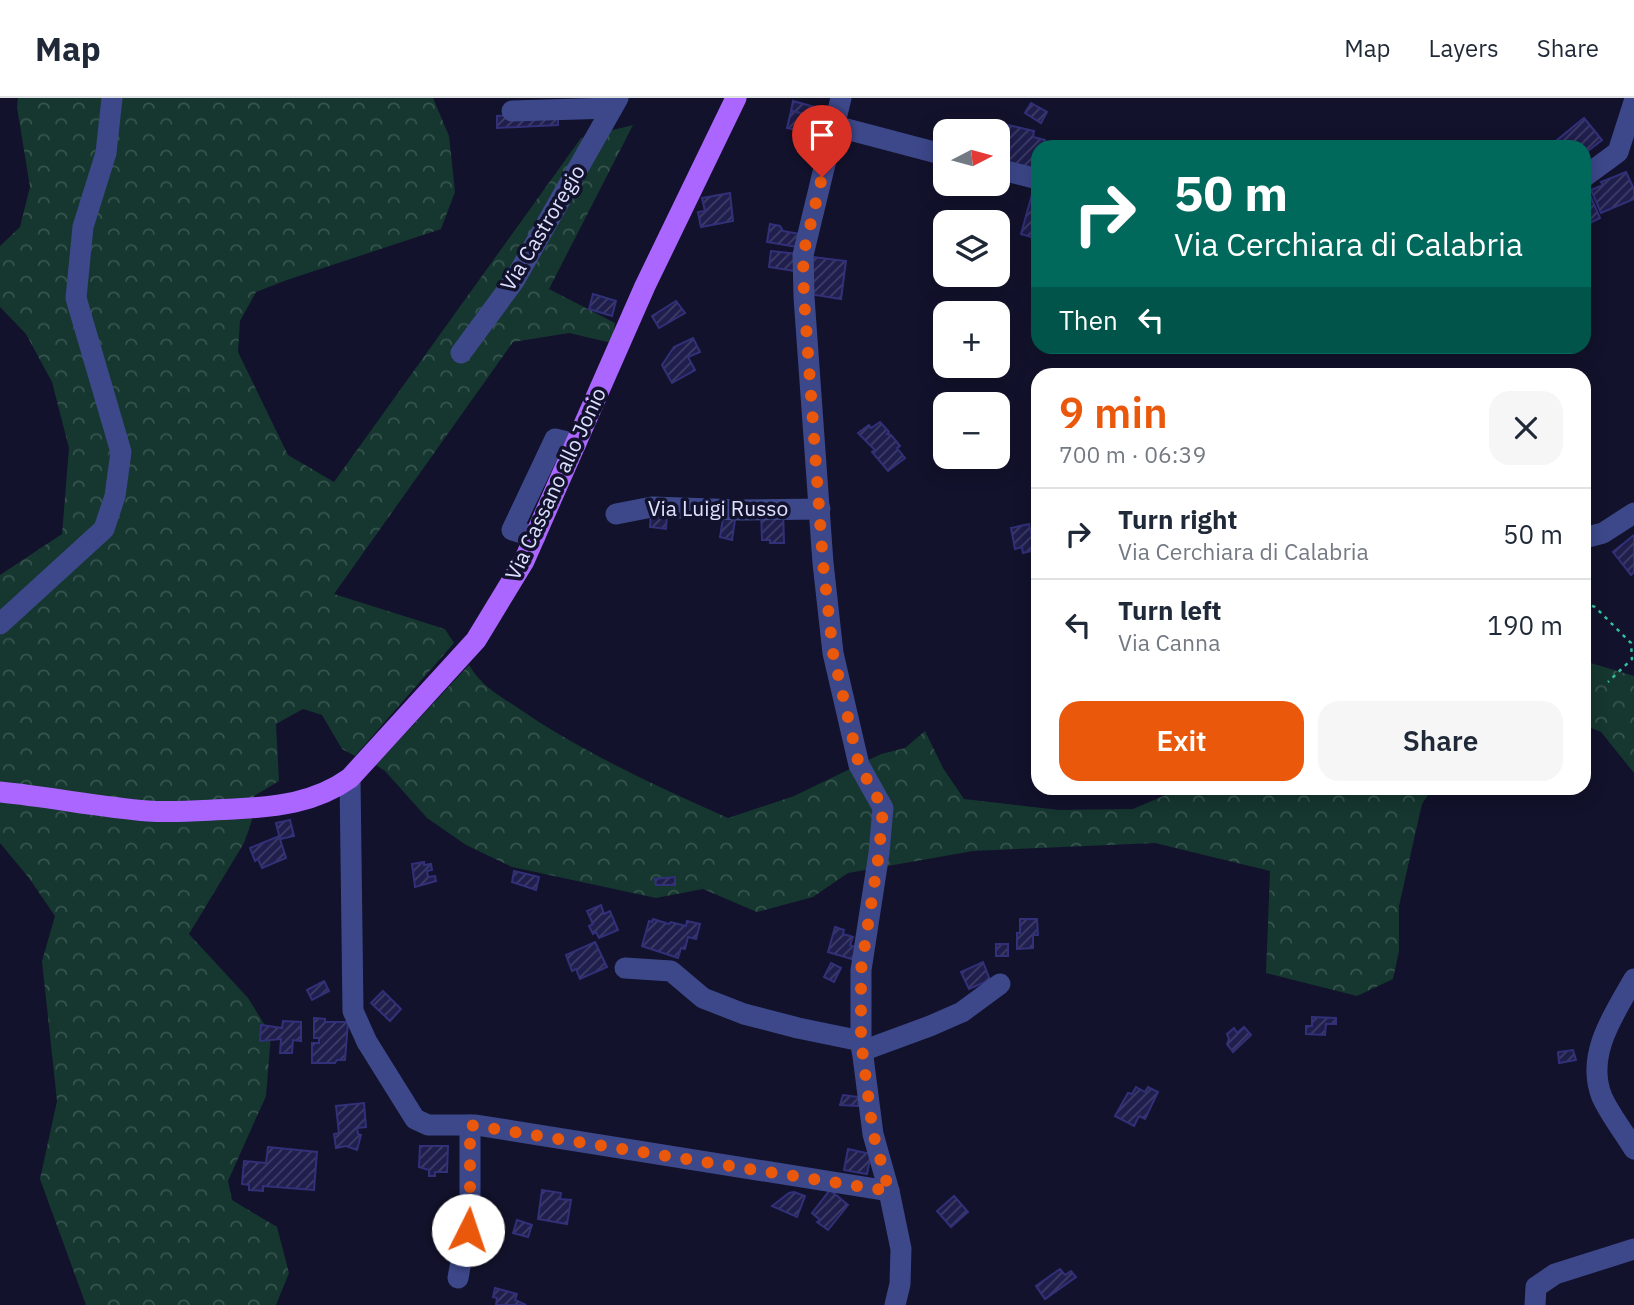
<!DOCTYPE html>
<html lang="en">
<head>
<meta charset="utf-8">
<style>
	body { margin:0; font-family:"IBM Plex Sans",sans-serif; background:#f6f6f7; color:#1f2937; height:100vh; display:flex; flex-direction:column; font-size:26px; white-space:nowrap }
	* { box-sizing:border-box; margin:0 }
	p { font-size:23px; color:#747a83 }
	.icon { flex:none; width:38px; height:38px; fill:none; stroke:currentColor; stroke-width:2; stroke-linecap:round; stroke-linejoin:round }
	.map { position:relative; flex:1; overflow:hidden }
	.side { position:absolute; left:1031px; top:270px; width:560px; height:427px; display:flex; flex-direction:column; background:#fff; border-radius:21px; box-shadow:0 4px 18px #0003 }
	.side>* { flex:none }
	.guide { position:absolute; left:1031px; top:42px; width:560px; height:214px; border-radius:21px; box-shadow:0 4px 18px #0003; background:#00695c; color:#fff; overflow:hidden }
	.needle { width:46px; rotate:84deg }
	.fabs { position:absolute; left:933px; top:21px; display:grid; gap:14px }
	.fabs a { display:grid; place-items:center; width:77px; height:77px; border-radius:14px; background:#fff; box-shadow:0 4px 18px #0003; font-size:35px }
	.pin { position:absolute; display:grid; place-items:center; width:60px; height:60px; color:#fff; margin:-72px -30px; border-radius:50% 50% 50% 0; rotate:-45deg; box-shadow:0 0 7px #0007 }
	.pin .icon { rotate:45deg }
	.me { position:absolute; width:77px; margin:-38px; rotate:4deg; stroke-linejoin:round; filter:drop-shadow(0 0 5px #0008) }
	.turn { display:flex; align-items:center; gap:24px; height:147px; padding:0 28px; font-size:32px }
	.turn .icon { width:91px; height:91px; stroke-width:2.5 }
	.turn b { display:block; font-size:49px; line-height:60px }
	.then { display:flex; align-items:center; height:66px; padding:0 28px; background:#0003; gap:14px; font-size:26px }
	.round { display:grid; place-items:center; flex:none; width:74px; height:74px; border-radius:21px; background:#f6f6f7 }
	.head { display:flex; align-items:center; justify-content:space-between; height:119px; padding:0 28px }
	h1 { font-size:42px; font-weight:600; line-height:52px; color:#ea580c }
	.cta { display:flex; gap:14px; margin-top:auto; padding:14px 28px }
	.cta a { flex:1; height:80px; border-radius:21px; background:#ea580c; color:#fff; font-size:28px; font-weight:600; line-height:80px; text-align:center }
	.cta a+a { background:#f6f6f7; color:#1f2937 }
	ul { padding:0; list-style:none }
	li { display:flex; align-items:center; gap:21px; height:91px; padding:0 28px; border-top:2px solid #e0e1e3 }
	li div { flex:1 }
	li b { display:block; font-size:26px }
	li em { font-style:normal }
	header { display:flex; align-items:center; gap:42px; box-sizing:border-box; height:98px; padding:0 35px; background:#fff; border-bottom:2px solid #e0e1e3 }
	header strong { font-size:33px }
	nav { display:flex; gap:38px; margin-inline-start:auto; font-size:24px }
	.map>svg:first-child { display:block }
	.forest { fill:url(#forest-crowns) }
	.building { fill:url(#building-hatch); stroke:#323079; stroke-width:2 }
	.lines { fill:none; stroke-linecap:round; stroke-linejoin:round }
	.path { stroke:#32be9d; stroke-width:2.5; stroke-dasharray:3.5 5; stroke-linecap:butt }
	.minor { stroke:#3d488b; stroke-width:21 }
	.major { stroke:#aa66fe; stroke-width:21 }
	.route { stroke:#ea580c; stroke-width:12; stroke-dasharray:0 21.6 }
	.labels { text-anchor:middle; stroke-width:7; stroke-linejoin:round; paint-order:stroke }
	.street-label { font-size:21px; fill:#dee0ff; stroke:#12122c }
</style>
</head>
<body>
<header>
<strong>Map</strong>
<nav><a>Map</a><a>Layers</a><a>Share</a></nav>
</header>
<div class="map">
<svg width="1634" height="1207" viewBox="0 0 1634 1207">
	<defs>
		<pattern id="forest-crowns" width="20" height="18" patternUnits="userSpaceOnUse" patternTransform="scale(1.75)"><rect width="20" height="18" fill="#15372f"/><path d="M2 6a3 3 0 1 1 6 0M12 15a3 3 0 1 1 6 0" fill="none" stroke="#37544e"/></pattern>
		<pattern id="building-hatch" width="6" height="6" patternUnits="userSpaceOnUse" patternTransform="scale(1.75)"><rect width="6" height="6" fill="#1f1e4d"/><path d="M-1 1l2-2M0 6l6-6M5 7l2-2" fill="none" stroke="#3f3e68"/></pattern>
	</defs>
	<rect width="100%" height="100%" fill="#12122c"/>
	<g class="forest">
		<polygon points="18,0 433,0 449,38 455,94 441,131 287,182 256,194 240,223 238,254 288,357 334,384 581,40 633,27 549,191 615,225 612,245 569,235 513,244 334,496 445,531 454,545 355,658 342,651 322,617 303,611 276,626 279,683 254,698 252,722 244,745 189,836 248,900 271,937 266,998 228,1083 232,1102 277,1129 289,1175 276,1207 86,1207 40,1081 57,1003 42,863 55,818 29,780 0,745 0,477 62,436 69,350 52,284 26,236 0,209 0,148 20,129 30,89 17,9"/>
		<polygon points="1584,563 1634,578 1634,675 1601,634 1584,627"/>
		<path d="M469 567C482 589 500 598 521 612 586 656 656 688 728 720L794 698 881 656 905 650 925 633 943 670 964 701 1059 712 1133 711 1182 690H1433L1422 706 1399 808V853L1393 881 1357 898 1266 875 1270 773 1155 745 973 753 848 775 813 799 757 814 703 791 656 800 512 769 466 747 427 720 385 673 376 667Z"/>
	</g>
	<g class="building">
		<polygon points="793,3 826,12 824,20 791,13"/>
		<polygon points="1031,5 1047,14 1041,25 1025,15"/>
		<polygon points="791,13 828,21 824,38 787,30"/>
		<polygon points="558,15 558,27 497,30 497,18"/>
		<polygon points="1584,20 1602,42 1584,56 1584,49 1561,49 1556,43"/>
		<polygon points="1008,27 1034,33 1033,39 1045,42 1043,49 1038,49 1032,73 1006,67 1010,51 1003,49"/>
		<polygon points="1626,74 1634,91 1634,101 1601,115 1591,92 1603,87 1601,84"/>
		<polygon points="1034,89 1038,90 1038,141 1021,136"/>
		<polygon points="730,95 733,123 701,129 698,114 705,113 702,100"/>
		<polygon points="1589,95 1600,120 1584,128 1584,97"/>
		<polygon points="770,126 780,128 783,133 800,136 798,149 767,144"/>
		<polygon points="771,153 797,156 795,173 769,169"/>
		<polygon points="813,159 846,163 841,201 809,196"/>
		<polygon points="593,196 616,203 612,218 589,211"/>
		<polygon points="676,203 685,215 659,230 652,218"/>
		<polygon points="693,240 700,254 688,259 695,272 672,285 662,267 674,249"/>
		<polygon points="880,324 889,334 887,336 891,337 900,348 897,350 905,360 888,373 872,354 875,352 858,335 869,327 871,330"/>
		<polygon points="783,412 784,445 770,445 770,442 762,442 761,413"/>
		<polygon points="724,414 736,415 732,442 720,439"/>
		<polygon points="651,415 667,417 666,431 650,429"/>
		<polygon points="1029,426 1035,452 1023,455 1022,449 1015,451 1011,430"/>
		<polygon points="1634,437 1634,474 1631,477 1613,454"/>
		<polygon points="290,722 294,738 280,741 276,725"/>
		<polygon points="279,738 286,760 262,770 258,761 255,763 250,750"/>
		<polygon points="424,764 424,767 431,766 432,772 427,773 428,779 435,778 436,783 415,789 412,766"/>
		<polygon points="514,773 539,779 536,792 512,784"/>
		<polygon points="675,779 675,787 656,787 655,781"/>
		<polygon points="601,807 604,816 610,813 618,832 599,840 596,834 593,836 589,828 593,826 587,813"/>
		<polygon points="653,821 669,826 671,824 686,828 687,823 700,826 696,841 688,839 685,851 681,850 678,860 642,848 649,823 652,824"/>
		<polygon points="1020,821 1037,821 1038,837 1033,837 1033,850 1017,851 1017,835 1020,835"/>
		<polygon points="835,829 844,832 843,836 853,839 850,847 858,850 855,862 828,854"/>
		<polygon points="595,844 607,869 580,881 576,871 572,873 566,857"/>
		<rect x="996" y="846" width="12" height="12"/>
		<polygon points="983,864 990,882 969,891 961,874"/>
		<polygon points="831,865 841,870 834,884 824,879"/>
		<polygon points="324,883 329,893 312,902 307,892"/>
		<polygon points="383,893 401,911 390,923 371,905"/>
		<polygon points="1312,919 1336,920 1336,926 1326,926 1325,937 1306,936 1306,928 1312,928"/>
		<polygon points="314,920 325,921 325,924 348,924 345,962 337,962 335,965 312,965 312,945 319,945 319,940 314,940"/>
		<polygon points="283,923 301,924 301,943 293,942 292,955 280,955 281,941 260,943 261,927 282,930"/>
		<polygon points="1244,929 1251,937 1233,954 1227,946 1229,941 1227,936 1234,930 1237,935"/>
		<polygon points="1573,952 1576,962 1559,965 1558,954"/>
		<polygon points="1136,989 1145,994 1148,989 1158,994 1145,1021 1139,1018 1134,1028 1115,1018 1128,995 1132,996"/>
		<polygon points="843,997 859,999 858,1008 840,1007"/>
		<polygon points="364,1005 366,1029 357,1030 358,1036 361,1037 357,1052 346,1048 336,1050 334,1036 339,1035 336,1008"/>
		<polygon points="420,1048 448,1048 447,1074 435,1074 435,1078 429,1078 429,1072 419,1069"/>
		<polygon points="268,1049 317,1054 314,1092 263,1088 263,1093 249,1092 249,1087 242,1086 244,1063 266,1065"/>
		<polygon points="848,1051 871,1056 867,1076 844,1072"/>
		<polygon points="542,1092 561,1095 560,1101 571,1102 567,1126 538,1121"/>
		<polygon points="830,1092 848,1107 828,1132 817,1124 820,1122 812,1115"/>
		<polygon points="794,1094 805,1098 797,1119 772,1108 789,1095"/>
		<polygon points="954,1098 968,1114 951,1129 937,1113"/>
		<polygon points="517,1122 532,1127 528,1139 513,1135"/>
		<polygon points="1060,1171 1065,1177 1071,1173 1076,1179 1045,1201 1036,1188"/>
		<polygon points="495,1190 517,1196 515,1202 526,1207 496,1207 497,1200 493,1199"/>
	</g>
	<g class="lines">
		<polyline class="path" points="1584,505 1595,509 1631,545 1632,561 1608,584"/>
		<g class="minor">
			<polyline points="841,0 803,157 804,199 823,465 833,555 859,667 883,710 879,755 861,872 861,943 873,1036 889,1093 901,1151 900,1186 895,1207"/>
			<polyline points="512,13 612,10"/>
			<polyline points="835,28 945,57"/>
			<polyline points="998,71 1038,81"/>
			<polyline points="1584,79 1618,54 1634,4"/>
			<polyline points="461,255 514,183 618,0"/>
			<polyline points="616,416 652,409 741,412 820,411"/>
			<polyline points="535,439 512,432 555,341 576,346"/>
			<polyline points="1584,440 1603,435 1634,415"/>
			<polyline points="0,526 104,431 115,398 121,354 76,200 83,129 106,55 112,0"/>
			<polyline points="350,680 353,913 367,944 415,1021 428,1027 476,1027 889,1093"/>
			<polyline points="625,870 671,873 703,900 744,916 798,930 861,943"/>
			<path d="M1634 881C1614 916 1585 957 1602 999 1610 1017 1624 1034 1634 1051"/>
			<polyline points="862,953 930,928 962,914 1000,886"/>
			<polyline points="458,1180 470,1114 470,1027"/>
			<polyline points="1535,1207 1536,1189 1555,1176 1634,1151"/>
		</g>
		<path class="major" d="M0 694C50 699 99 709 148 713 177 715 205 712 234 711 276 709 315 705 350 680L476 542 524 463 645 188 736 0"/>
	</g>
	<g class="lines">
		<polyline class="route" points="468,1132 470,1114 470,1027 889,1093 873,1035 861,943 861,872 879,755 883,710 859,667 833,555 823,465 804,199 803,157 822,79"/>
	</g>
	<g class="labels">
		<g class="street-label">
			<text transform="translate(543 130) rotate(-59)" y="7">Via Castroregio</text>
			<text transform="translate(556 386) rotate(-65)" y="7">Via Cassano allo Jonio</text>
			<text x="718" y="418">Via Luigi Russo</text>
		</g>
	</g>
</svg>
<div class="fabs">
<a><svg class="needle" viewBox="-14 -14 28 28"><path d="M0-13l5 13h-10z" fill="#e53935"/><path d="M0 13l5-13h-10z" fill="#747a83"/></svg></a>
<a><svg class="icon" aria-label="layers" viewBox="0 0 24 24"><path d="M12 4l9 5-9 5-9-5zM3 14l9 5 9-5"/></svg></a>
<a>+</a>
<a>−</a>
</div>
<div class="pin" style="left:822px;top:79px;background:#d93025"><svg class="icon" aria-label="arrive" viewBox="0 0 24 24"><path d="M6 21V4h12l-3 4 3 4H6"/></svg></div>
<svg class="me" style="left:468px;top:1132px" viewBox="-20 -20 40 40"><circle r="19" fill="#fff"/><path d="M0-13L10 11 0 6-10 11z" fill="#ea580c"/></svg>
<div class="guide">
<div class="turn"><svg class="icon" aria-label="right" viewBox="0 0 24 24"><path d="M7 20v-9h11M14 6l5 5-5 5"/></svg><div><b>50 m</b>Via Cerchiara di Calabria</div></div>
<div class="then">Then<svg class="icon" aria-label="left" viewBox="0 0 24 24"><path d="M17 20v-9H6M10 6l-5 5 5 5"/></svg></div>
</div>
<section class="side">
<div class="head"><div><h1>9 min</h1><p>700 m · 06:39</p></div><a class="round"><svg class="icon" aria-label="close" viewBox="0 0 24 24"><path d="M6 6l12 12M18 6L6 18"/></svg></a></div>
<ul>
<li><svg class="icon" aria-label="right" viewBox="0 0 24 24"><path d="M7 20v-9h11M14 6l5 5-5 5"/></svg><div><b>Turn right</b><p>Via Cerchiara di Calabria</p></div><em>50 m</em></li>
<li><svg class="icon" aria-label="left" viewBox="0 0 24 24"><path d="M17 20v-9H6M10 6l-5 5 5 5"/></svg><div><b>Turn left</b><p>Via Canna</p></div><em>190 m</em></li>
</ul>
<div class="cta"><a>Exit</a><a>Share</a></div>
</section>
</div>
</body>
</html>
